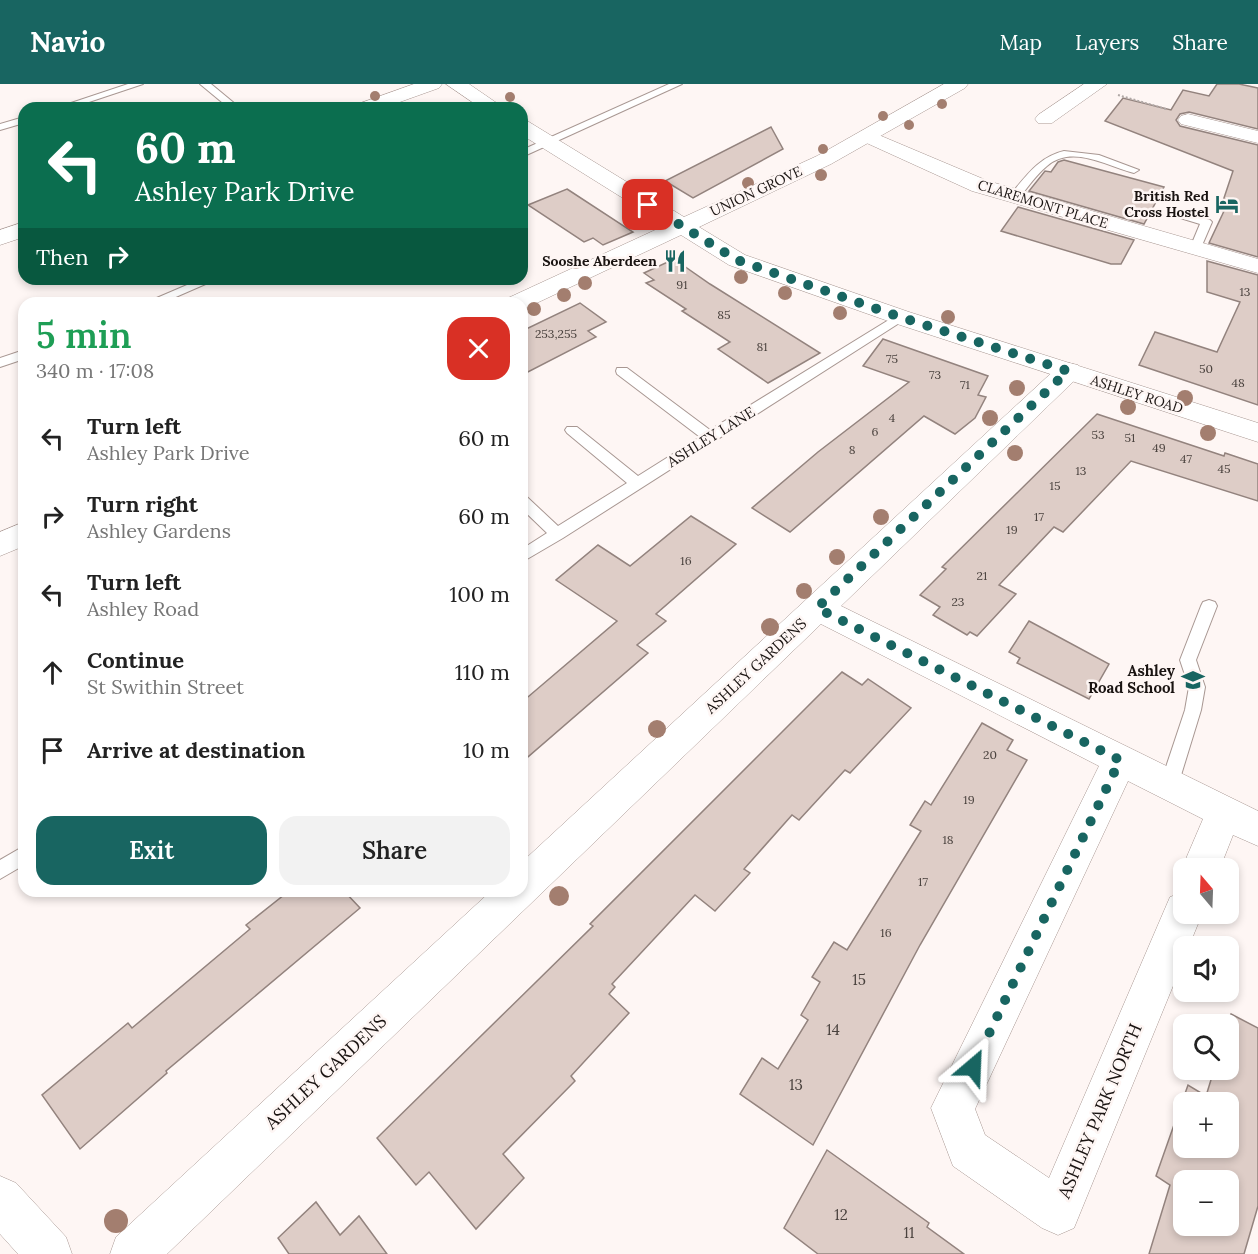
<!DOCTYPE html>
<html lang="en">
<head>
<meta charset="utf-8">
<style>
	body { margin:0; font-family:Lora,serif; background:#f2f2f2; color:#222; height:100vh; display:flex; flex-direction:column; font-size:22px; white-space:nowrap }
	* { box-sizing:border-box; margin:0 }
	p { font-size:20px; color:#767676 }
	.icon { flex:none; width:33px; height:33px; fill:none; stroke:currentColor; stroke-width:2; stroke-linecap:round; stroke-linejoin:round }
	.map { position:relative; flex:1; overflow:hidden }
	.side { position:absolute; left:18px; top:213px; width:510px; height:600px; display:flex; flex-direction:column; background:#fff; border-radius:18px; box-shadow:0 3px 9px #0003 }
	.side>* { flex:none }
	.hud { position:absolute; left:18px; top:18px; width:510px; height:183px; border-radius:18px; box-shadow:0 3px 9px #0003; background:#0b6e4f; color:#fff; overflow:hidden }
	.needle { width:39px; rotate:341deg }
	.fabs { position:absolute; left:1173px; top:774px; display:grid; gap:12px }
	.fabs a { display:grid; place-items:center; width:66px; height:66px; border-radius:12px; background:#fff; box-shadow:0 3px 9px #0003; font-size:30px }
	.pin { position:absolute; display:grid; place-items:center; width:51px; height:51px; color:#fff; margin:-26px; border-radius:12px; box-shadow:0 3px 9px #0006 }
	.me { position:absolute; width:66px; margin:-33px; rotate:26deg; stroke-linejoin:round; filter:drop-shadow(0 0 4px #0008) }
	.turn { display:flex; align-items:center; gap:21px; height:126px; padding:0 18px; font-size:27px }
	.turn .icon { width:78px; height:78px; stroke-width:2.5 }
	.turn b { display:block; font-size:42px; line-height:51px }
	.then { display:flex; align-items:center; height:57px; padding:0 18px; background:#0003; gap:12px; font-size:22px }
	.round { display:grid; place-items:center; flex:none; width:63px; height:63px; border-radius:18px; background:#f2f2f2 }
	.head { display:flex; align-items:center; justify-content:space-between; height:102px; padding:0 18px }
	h1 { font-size:36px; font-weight:600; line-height:45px; color:#1e9e55 }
	.button { display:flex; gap:12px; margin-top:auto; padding:12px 18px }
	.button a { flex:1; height:69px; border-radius:18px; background:#186561; color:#fff; font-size:24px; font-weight:600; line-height:69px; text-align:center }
	.button a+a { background:#f2f2f2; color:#222 }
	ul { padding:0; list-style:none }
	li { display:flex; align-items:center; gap:18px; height:78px; padding:0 18px }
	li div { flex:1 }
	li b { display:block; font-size:22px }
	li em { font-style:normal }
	header { display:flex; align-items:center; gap:36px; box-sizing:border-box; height:84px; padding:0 30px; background:#186561; color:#fff }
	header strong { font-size:28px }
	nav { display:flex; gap:33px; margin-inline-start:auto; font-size:21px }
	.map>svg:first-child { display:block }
	.building { fill:#decdc7; stroke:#93837e; stroke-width:1.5; fill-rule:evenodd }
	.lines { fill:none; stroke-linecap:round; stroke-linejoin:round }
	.lane-casing { stroke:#a89792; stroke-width:2 }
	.street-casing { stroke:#a89792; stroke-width:1 }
	.secondary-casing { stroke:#a89792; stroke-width:1 }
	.path { stroke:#b0a8a6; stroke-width:2; stroke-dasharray:2 2; stroke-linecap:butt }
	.lane { fill:#fff; fill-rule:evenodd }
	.street { fill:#fff; fill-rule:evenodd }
	.secondary { fill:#fff; fill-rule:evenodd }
	.tree { fill:#a37e6f }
	.route { stroke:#186561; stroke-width:10; stroke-dasharray:0 18 }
	.labels { text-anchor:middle; stroke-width:5; stroke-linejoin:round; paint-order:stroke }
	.number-label { font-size:12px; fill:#4a423e }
	.far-street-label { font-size:14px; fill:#191311; stroke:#fef6f4 }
	.far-poi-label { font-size:14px; font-weight:bold; fill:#191311; stroke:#fef6f4; text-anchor:end }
	.street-label { font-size:15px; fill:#191311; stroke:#fef6f4 }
	.poi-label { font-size:15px; font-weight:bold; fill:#191311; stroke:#fef6f4; text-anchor:end }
	.near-number-label { font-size:15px; fill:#4a423e }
	.near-street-label { font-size:18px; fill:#191311; stroke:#fef6f4 }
</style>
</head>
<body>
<header>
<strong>Navio</strong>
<nav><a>Map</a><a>Layers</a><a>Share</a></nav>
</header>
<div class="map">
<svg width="1258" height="1170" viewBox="0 0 1258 1170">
	<rect width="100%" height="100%" fill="#fef6f4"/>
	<g class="building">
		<polygon points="1217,0 1239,0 1258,4 1258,45 1189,28 1180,30 1176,36 1180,42 1258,61 1258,173 1209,159 1224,127 1220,126 1233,87 1105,37 1123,14 1171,26 1183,6 1209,12"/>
		<polygon points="771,43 783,65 693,114 665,97"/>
		<polygon points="1064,76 1164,103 1144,140 1029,107 1045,87 1051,88 1058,78"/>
		<polygon points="567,105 633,148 603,161 593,154 584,158 528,121"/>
		<polygon points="1018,123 1134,156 1121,180 1111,180 1001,147"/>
		<polygon points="674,175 710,200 820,269 768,299 718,265 730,258 682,227 686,225 646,199 654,196 644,189"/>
		<polygon points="1207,177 1258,191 1258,321 1139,281 1155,248 1217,268 1240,218 1207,208"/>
		<polygon points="580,219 606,238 588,247 596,253 522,291 522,247"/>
		<polygon points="883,255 988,292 978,311 986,313 975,334 955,350 924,332 790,448 752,424 818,368 909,298 863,282"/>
		<polygon points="1097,330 1224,372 1225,369 1258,380 1258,417 1131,377 1063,448 1054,443 999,501 1016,510 977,552 970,548 967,551 933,531 940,523 920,511 946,485 942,483"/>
		<polygon points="691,432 736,460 656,530 666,537 637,561 648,569 522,678 522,618 617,537 556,496 598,461 630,482"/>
		<polygon points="1029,537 1109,580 1089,615 1017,579 1020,574 1009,568"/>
		<polygon points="842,588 862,601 868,595 911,624 850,689 845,686 799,736 792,731 744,785 750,789 715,827 695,811 612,900 615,903 609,910 629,929 571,992 575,997 503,1070 524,1094 476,1145 429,1088 416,1101 377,1054 593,842 590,840"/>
		<polygon points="982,639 1013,656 1007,666 1027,676 920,861 813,1061 740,1010 762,974 778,985 808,936 801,931 820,898 812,893 834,858 847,866 921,747 910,741 925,717 931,721"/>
		<polygon points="289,807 344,807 360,824 166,987 167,989 80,1065 42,1011 128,939 132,944 250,845 246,841"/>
		<path d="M1231 930 1258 944V1122L1244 1170H1149L1170 1101 1156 1092 1188 1001 1206 1012 1214 986H1228V940ZM1184 1018H1228V1064H1184ZM1184 1096H1228V1142H1184Z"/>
		<polygon points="827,1066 929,1139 927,1143 964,1170 818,1170 784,1144"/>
		<polygon points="316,1118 340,1151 359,1132 387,1170 289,1170 278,1154"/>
	</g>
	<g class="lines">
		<g class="lane-casing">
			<g id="lane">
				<polygon points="128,0 143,0 71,24 56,24"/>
				<polygon points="200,0 211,0 240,24 229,24"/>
				<polygon points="669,0 682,0 522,73 522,66"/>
				<polygon points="24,33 24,39 0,46 0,40"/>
				<path d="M1064 67 1099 71 1139 86 1134 89C1107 82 1072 60 1047 82 1036 91 1028 103 1019 114H1011V110C1027 91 1039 73 1064 67Z"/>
				<polygon points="1171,125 1210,136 1212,138 1200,166 1192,166 1190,164 1200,140 1167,130 1167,126"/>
				<polygon points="201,195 217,195 162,219 145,219"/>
				<polygon points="900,229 904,230 904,236 563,454 522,478 522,465 547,449 522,425 522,412 527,413 558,442 627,399 567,349 565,346 567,343 577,343 638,392 700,353 617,290 616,287 617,284 627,284 710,346"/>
				<polygon points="24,266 24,275 0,283 0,274"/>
				<polygon points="1209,516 1215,518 1217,522 1196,576 1205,603 1201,626 1178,701 1175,707 1169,709 1163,707 1160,701 1185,626 1189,603 1180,576 1201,522 1203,518"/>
				<polygon points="24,762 24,781 0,795 0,776"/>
			</g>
		</g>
		<g class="street-casing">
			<g id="street">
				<polygon points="414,0 442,0 439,4 383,24 355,24 358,20"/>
				<polygon points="1084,0 1107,0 1052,39 1038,39 1035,35 1038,31"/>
				<polygon points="1188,30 1258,47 1258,59 1181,40 1178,36 1181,32"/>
				<polygon points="867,46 988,97 1258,175 1258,189 972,107 860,56 857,52 860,48"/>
				<polygon points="24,138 24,153 0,161 0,146"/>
				<polygon points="1069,279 1078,281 1082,287 1078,293 841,522 1258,727 1258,762 1233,751 1220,784 1184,784 1184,787 1182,784 1203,735 1128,697 975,1025 985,1051 1049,1094 1170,813 1184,808 1184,830 1202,830 1189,862 1184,862 1184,875 1074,1144 1058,1151 1042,1144 953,1082 931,1024 1099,682 821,540 167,1170 110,1170 116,1153 491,807 522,807 522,778 1060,281"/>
				<polygon points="0,1092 16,1099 66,1153 72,1170 18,1170 0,1150"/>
			</g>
		</g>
		<g class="secondary-casing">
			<g id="secondary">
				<polygon points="446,0 469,0 504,24 481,24"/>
				<polygon points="944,0 968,0 965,4 831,80 699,143 745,171 909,228 1258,339 1258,358 891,238 729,181 681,151 526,224 522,225 522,219 505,219 508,214 666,141 522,51 522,36 529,38 684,133 817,72"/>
				<polygon points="24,438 24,462 0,472 0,448"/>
			</g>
		</g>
		<polyline class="path" points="1118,11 1166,25"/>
		<use href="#lane" class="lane"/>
		<use href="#street" class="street"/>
		<use href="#secondary" class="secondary"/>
	</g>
	<g class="tree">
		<circle cx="375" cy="12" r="5"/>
		<circle cx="510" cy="13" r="5"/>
		<circle cx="942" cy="20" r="5"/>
		<circle cx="883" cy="32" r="5"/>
		<circle cx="909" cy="41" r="5"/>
		<circle cx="823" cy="65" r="5"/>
		<circle cx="821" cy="91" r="6"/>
		<circle cx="748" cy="99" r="6"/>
		<circle cx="576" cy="179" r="6"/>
		<circle cx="741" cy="193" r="7"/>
		<circle cx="585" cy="199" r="7"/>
		<circle cx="785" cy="209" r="7"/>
		<circle cx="564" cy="211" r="7"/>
		<circle cx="534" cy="225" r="7"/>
		<circle cx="840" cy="229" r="7"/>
		<circle cx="948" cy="233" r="7"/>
		<circle cx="1017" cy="304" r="8"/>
		<circle cx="1185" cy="314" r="8"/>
		<circle cx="1128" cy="323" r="8"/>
		<circle cx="990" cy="334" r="8"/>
		<circle cx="1208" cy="349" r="8"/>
		<circle cx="1015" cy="369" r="8"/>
		<circle cx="881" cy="433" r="8"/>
		<circle cx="837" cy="473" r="8"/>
		<circle cx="804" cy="507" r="8"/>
		<circle cx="770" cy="543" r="9"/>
		<circle cx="657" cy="645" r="9"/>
		<circle cx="559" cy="812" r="10"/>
		<circle cx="116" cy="1137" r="12"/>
	</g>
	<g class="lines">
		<polyline class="route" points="648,121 737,176 900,233 1068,287 817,524 1120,676 973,983"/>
	</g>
	<defs>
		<g id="hotel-bare" transform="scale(1.8)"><path d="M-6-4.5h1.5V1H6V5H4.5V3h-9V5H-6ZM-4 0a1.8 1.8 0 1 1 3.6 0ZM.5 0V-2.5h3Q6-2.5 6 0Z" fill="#186561" stroke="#fef6f4" stroke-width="2.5" paint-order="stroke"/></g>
		<g id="restaurant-bare" transform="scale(1.8)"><path d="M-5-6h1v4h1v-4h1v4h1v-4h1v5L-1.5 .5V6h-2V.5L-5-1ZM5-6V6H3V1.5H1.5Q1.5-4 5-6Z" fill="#186561" stroke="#fef6f4" stroke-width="2.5" paint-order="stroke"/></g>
		<g id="school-bare" transform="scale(1.8)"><path d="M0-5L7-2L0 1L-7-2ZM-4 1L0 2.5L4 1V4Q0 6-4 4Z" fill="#186561" stroke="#fef6f4" stroke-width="2.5" paint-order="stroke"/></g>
	</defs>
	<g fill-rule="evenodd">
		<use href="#hotel-bare" x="1227" y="120"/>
		<use href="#restaurant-bare" x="675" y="177"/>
		<use href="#school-bare" x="1193" y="596"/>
	</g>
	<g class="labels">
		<g class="number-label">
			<text x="682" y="205">91</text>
			<text x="1245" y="212">13</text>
			<text x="724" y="235">85</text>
			<text x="556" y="254">253,255</text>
			<text x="762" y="267">81</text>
			<text x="892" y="279">75</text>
			<text x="1206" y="289">50</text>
			<text x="935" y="295">73</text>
			<text x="1238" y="303">48</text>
			<text x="965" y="305">71</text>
			<text x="892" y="338">4</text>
			<text x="875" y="352">6</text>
			<text x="1098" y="355">53</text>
			<text x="1130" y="358">51</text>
			<text x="1159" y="368">49</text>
			<text x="852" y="370">8</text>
			<text x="1186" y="379">47</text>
			<text x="1224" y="389">45</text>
			<text x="1081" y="391">13</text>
			<text x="1055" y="406">15</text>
			<text x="1039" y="437">17</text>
			<text x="1012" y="450">19</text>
			<text x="686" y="481">16</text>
			<text x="982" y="496">21</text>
			<text x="958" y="522">23</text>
			<text x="990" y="675">20</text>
			<text x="969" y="720">19</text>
			<text x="948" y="760">18</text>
			<text x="923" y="802">17</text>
			<text x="886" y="853">16</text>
		</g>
		<g class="far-street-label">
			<text transform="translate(756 107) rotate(-25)" y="5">UNION GROVE</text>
			<text transform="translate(1043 120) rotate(17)" y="5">CLAREMONT PLACE</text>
			<text transform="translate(1137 310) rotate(18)" y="5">ASHLEY ROAD</text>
		</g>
		<g class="far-poi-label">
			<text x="1209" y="117">British Red<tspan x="1209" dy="16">Cross Hostel</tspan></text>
			<text x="657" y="182">Sooshe Aberdeen</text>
		</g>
		<g class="street-label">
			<text transform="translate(711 353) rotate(-32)" y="5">ASHLEY LANE</text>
			<text transform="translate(756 582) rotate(-43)" y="5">ASHLEY GARDENS</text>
		</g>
		<g class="poi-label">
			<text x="1175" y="592">Ashley<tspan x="1175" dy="17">Road School</tspan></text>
		</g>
		<g class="near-number-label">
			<text x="859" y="901">15</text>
			<text x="833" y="951">14</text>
			<text x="796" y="1006">13</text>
			<text x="841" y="1136">12</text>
			<text x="909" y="1154">11</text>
		</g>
		<g class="near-street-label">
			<text transform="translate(326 988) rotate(-43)" y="6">ASHLEY GARDENS</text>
			<text transform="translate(1100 1027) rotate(-67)" y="6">ASHLEY PARK NORTH</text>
		</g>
	</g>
</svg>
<div class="fabs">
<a><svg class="needle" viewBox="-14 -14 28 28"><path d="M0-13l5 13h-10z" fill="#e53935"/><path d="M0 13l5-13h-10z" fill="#767676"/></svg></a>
<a><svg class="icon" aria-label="sound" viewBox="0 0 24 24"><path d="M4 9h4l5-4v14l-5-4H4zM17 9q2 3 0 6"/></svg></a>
<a><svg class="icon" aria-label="search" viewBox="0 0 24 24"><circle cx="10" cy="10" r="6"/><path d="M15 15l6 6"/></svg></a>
<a>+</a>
<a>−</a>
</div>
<div class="pin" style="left:648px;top:121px;background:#d93025"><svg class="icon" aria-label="arrive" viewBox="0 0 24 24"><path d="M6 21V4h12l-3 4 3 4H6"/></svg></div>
<svg class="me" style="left:973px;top:983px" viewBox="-20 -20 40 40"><path d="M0-17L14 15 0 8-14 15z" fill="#186561" stroke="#fff" stroke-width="4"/></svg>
<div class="hud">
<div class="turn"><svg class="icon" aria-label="left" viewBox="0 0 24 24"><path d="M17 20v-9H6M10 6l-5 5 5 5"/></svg><div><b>60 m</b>Ashley Park Drive</div></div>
<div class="then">Then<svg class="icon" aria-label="right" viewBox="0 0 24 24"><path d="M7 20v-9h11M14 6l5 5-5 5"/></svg></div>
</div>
<section class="side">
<div class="head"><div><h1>5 min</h1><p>340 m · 17:08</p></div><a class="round" style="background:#d93025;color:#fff"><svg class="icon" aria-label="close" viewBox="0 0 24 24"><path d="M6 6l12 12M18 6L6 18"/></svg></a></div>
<ul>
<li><svg class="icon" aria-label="left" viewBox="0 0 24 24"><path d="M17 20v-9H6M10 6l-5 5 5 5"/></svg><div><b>Turn left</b><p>Ashley Park Drive</p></div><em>60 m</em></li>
<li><svg class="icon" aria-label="right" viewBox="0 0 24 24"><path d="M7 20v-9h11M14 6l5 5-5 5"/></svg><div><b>Turn right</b><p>Ashley Gardens</p></div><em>60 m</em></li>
<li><svg class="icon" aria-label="left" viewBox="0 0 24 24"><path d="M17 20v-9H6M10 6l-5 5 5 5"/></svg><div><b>Turn left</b><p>Ashley Road</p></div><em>100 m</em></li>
<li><svg class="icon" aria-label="ahead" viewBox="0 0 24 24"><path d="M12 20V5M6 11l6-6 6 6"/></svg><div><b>Continue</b><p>St Swithin Street</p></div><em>110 m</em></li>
<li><svg class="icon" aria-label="arrive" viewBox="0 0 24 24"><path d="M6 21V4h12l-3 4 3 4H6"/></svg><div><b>Arrive at destination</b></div><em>10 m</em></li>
</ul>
<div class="button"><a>Exit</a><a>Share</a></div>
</section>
</div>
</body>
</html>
